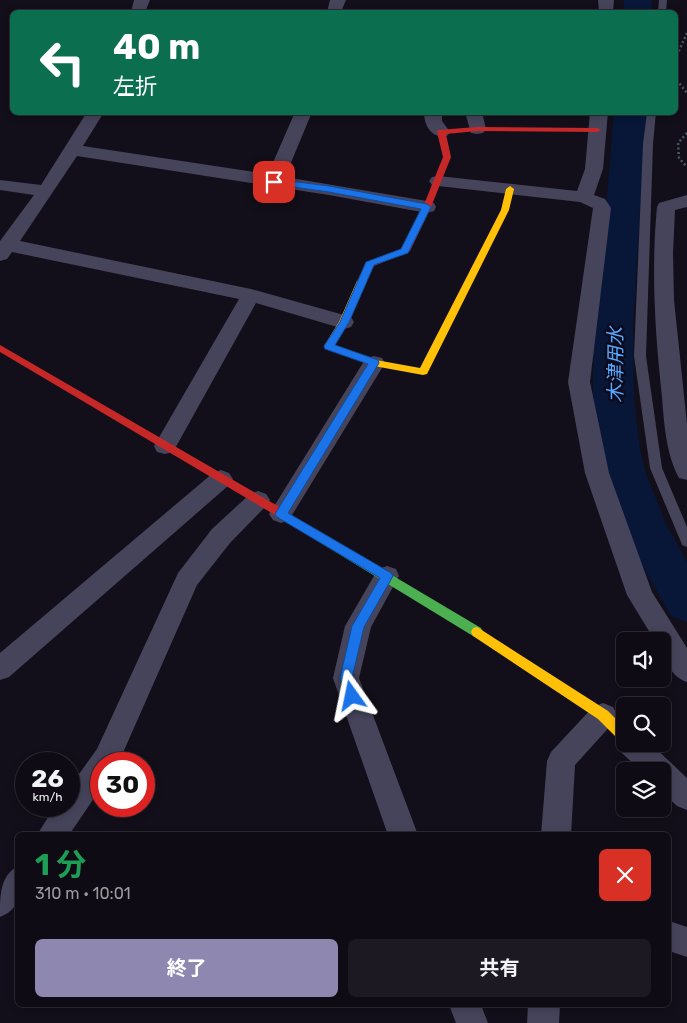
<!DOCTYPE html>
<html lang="ja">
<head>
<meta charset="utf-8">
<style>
	body { margin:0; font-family:Rubik,"Noto Sans JP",sans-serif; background:#1c1922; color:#f1f3f6; height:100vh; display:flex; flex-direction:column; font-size:19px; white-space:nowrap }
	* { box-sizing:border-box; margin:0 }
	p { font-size:16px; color:#9b9ba0 }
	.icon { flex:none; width:28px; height:28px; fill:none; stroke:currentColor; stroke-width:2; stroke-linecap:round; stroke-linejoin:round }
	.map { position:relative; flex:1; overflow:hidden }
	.drawer { position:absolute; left:15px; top:832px; width:656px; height:175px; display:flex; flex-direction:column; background:#0e0b14; border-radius:8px; box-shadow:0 2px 8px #0003,0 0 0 1px #2e2b34 }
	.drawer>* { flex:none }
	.banner { position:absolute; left:10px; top:10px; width:668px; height:105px; border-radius:8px; box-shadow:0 2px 8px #0003,0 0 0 1px #2e2b34; background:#0b6e4f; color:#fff; overflow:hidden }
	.tools { position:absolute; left:616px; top:632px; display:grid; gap:10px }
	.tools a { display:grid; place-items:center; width:55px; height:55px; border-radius:8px; background:#0e0b14; box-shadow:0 2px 8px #0003,0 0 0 1px #2e2b34; font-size:25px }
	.speed { position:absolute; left:15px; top:752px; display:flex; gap:10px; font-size:25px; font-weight:700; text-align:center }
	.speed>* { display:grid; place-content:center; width:65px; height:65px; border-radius:50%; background:#0e0b14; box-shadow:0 2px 8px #0003,0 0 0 1px #2e2b34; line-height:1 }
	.speed small { font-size:12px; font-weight:400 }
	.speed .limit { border:8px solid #d22; background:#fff; color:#111 }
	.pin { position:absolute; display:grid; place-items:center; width:42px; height:42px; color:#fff; margin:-21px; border-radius:10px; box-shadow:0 2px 8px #0006 }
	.me { position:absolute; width:55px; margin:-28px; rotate:348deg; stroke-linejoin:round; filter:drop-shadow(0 0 4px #0008) }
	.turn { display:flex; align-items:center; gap:18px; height:105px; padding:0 20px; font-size:22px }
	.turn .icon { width:65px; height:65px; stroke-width:2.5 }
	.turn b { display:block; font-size:35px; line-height:42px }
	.round { display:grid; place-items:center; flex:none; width:52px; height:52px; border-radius:8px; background:#1c1922 }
	.overview { display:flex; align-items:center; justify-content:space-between; height:85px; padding:0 20px }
	h1 { font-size:30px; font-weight:700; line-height:38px; color:#1e9e55 }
	.button { display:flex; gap:10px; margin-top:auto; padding:10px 20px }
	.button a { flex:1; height:58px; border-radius:8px; background:#8e87af; color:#fff; font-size:20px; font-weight:700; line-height:58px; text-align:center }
	.button a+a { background:#1c1922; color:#f1f3f6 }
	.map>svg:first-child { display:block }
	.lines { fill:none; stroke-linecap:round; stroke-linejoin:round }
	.river { fill:#081738; fill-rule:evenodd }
	.path { stroke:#495866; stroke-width:2.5; stroke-dasharray:2 2.5; stroke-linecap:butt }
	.lane { fill:#46445b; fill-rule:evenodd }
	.street { fill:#46445b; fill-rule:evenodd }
	.fast { fill:#4caf50; fill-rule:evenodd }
	.slow { fill:#ffc107; fill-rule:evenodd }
	.jam { fill:#c62828; fill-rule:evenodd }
	.route { fill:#1a73e8; stroke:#114b97 }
	.labels { text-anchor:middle; stroke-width:5; stroke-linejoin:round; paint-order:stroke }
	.water-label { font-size:19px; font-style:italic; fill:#56a9ff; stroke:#0f0b1e }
</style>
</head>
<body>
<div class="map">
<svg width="687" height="1023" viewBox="0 0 687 1023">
	<rect width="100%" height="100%" fill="#120f1a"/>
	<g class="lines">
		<g class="river">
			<polygon points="624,0 652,0 651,12 623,12"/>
			<path d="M614 112H646L633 324 634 400 640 449 646 474 666 524 687 562V622L671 616C646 571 618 526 604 476 586 410 594 339 600 272 605 219 610 166 614 112Z"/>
		</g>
		<g class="path">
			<polyline points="687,33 677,55 676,79 687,93"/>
			<polyline points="687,133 678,143 679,158 687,167"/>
		</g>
		<g class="lane">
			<polygon points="659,0 667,0 666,12 658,12"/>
			<polygon points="647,112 656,112 653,144 646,356 662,468 687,527 687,547 682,545 681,542 650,468 634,356 643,144"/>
		</g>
		<g class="street">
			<polygon points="134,0 150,0 145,12 131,12"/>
			<polygon points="330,0 346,0 341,12 327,12"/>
			<polygon points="598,0 614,0 613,12 599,12"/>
			<polygon points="87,112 104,112 83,146 268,174 295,112 312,112 285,177 427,201 434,203 436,207 434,211 427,213 329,195 77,156 20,241 251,289 351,317 354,322 351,327 344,329 256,303 173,452 165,454 157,452 154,446 239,299 12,252 7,259 0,261 0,241 34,195 0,190 0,180 41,185"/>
			<path d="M424 112H442V121L450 132 447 136C432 139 424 126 424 112Z"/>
			<polygon points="465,112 482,112 486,129 483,133 477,134 471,133"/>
			<path d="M590 112H608L603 169 594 195 605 199 611 208 590 382 609 473 652 592 687 648V682C671 677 662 658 662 641H655L627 595 585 473 568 382 593 208 580 202 438 186 432 185 429 181 432 177 438 176 577 191 585 169Z"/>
			<path d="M687 195V207L675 210 673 253 674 300 687 424V480L679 478C666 454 664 423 662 397 655 333 651 271 657 207L659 203Z"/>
			<polygon points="374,356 382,358 385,363 289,520 281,523 273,520 269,514 273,508 366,358"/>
			<polygon points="221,470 229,473 233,479 229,485 9,677 0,680 0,653 213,473"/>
			<polygon points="258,491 266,494 270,500 266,506 230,543 197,585 118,764 101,764 101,788 69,835 37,835 55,806 69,806 69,788 97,749 178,573 212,529 250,494"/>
			<polygon points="387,566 396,569 399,576 371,627 359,678 418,835 388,835 333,678 345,626 378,569"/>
			<polygon points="603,703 613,707 617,715 613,723 575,765 571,835 541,835 547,761 551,752 593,707"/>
			<polygon points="625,734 625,744 651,744 687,778 687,810 677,806 662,792 662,771 641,771 622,753 618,744 622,735"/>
			<path d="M18 866C18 889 25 907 0 917 0 894 0 876 18 866Z"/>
			<polygon points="669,921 687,927 687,957 669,951"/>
			<polygon points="449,1005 481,1005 488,1023 456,1023"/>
			<polygon points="528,1005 560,1005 559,1023 527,1023"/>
		</g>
		<polygon class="fast" points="279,508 481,628 483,632 481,636 477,637 473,636 275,515 273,512"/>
		<g class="slow">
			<polygon points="510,186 514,189 509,210 427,374 423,375 374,366 325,348 324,346 339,322 357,281 362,278 367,281 349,322 335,345 376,360 420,368 501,210 506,189"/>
			<polygon points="477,627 608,711 625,728 625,743 620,741 598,719 473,636 471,632 473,628"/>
		</g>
		<g class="jam">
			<polygon points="477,127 597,128 601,130 597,132 477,131 446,134 451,157 431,207 410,251 374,266 365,283 359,283 357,281 367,262 401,249 423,207 443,157 437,132 438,130"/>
			<polygon points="0,345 283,509 285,512 283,515 275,515 0,352"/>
		</g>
	</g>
	<polygon class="route" points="274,179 329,186 427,204 431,207 408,253 374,265 349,322 335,345 378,360 379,363 288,513 391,573 393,576 364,627 352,678 359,696 357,699 352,701 348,699 340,678 352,626 380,578 277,517 275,514 368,364 325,349 324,346 340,322 366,262 401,249 421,209 329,192 271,184 271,180"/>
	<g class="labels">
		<g class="water-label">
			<text transform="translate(615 365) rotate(-90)" y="7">木津用水</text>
		</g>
	</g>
</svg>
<div class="tools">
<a><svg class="icon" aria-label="sound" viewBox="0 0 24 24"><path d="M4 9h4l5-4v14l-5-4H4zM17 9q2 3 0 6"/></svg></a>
<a><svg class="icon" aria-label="search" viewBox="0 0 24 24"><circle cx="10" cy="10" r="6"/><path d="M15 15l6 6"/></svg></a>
<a><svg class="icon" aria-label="layers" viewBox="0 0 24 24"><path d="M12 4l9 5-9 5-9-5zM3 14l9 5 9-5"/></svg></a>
</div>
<div class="speed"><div>26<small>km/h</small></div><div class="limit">30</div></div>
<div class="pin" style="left:274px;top:182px;background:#d93025"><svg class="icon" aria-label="arrive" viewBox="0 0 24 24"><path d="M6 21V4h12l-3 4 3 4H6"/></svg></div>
<svg class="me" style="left:352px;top:696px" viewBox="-20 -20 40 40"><path d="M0-17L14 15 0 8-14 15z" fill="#1a73e8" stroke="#fff" stroke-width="4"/></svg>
<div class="banner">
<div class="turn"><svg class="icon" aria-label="left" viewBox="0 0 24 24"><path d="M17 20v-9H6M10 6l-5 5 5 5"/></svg><div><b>40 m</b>左折</div></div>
</div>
<section class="drawer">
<div class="overview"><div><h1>1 分</h1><p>310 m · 10:01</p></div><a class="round" style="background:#d93025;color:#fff"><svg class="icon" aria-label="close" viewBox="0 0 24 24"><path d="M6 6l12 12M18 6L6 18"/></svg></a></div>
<div class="button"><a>終了</a><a>共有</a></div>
</section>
</div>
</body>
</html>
